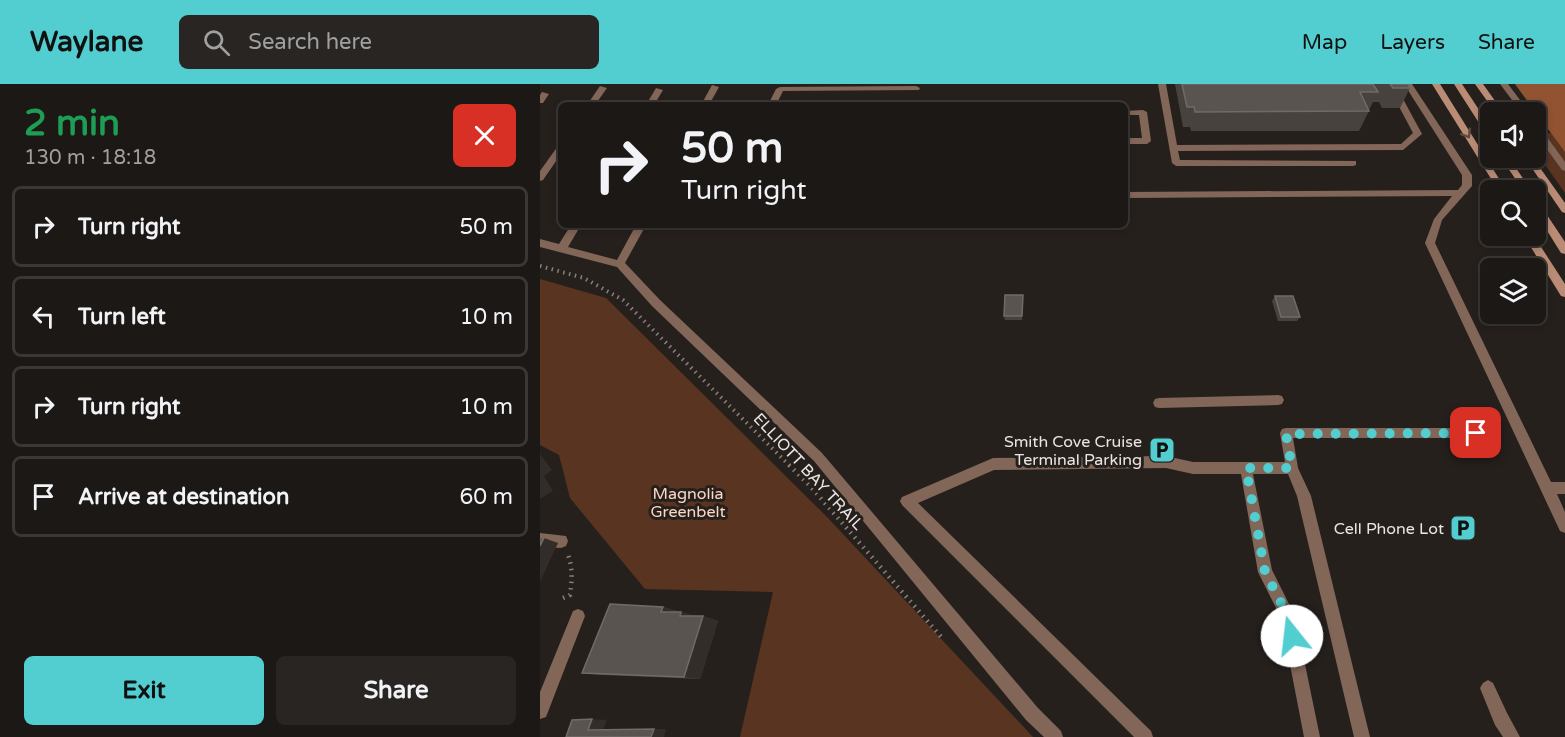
<!DOCTYPE html>
<html lang="en">
<head>
<meta charset="utf-8">
<style>
	body { margin:0; font-family:"Varela Round",sans-serif; background:#292523; color:#f1f3f6; height:100vh; display:flex; flex-direction:column; font-size:22px; white-space:nowrap }
	* { box-sizing:border-box; margin:0 }
	p { font-size:20px; color:#a0a0a1 }
	.icon { flex:none; width:33px; height:33px; fill:none; stroke:currentColor; stroke-width:2; stroke-linecap:round; stroke-linejoin:round }
	.map { position:relative; flex:1; overflow:hidden }
	.drawer { display:flex; flex-direction:column; background:#1c1816; width:540px }
	.drawer>* { flex:none }
	.banner { position:absolute; left:18px; top:18px; width:570px; height:126px; border-radius:9px; box-shadow:0 3px 9px #0003,0 0 0 2px #3a3735; background:#1c1816; color:#f1f3f6; overflow:hidden }
	.fabs { position:absolute; left:940px; top:18px; display:grid; gap:12px }
	.fabs a { display:grid; place-items:center; width:66px; height:66px; border-radius:9px; background:#1c1816; box-shadow:0 3px 9px #0003,0 0 0 2px #3a3735; font-size:30px }
	.pin { position:absolute; display:grid; place-items:center; width:51px; height:51px; color:#fff; margin:-26px; border-radius:12px; box-shadow:0 3px 9px #0006 }
	.me { position:absolute; width:66px; margin:-33px; rotate:344deg; stroke-linejoin:round; filter:drop-shadow(0 0 4px #0008) }
	.turn { display:flex; align-items:center; gap:21px; height:126px; padding:0 24px; font-size:27px }
	.turn .icon { width:78px; height:78px; stroke-width:2.5 }
	.turn b { display:block; font-size:42px; line-height:51px }
	.round { display:grid; place-items:center; flex:none; width:63px; height:63px; border-radius:9px; background:#292523 }
	.headline { display:flex; align-items:center; justify-content:space-between; height:102px; padding:0 24px }
	h1 { font-size:36px; font-weight:700; line-height:45px; color:#1e9e55 }
	.action { display:flex; gap:12px; margin-top:auto; padding:12px 24px }
	.action a { flex:1; height:69px; border-radius:9px; background:#52cdd0; color:#111; font-size:24px; font-weight:700; line-height:69px; text-align:center }
	.action a+a { background:#292523; color:#f1f3f6 }
	ul { padding:0; list-style:none }
	li { display:flex; align-items:center; gap:18px; height:81px; margin:0 12px 9px; padding:0 12px; border:3px solid #3a3735; border-radius:9px }
	li div { flex:1 }
	li b { display:block; font-size:22px }
	li em { font-style:normal }
	header { display:flex; align-items:center; gap:36px; box-sizing:border-box; height:84px; padding:0 30px; background:#52cdd0; color:#111 }
	header strong { font-size:28px }
	nav { display:flex; gap:33px; margin-inline-start:auto; font-size:21px }
	.search { width:420px; height:54px; background:#292523; display:flex; align-items:center; gap:15px; box-sizing:border-box; padding:0 21px; border-radius:9px; color:#a0a0a1; font-size:22px }
	main { display:flex; flex:1; min-height:0 }
	.map>svg:first-child { display:block }
	.green { fill:#593421 }
	.water { fill:#915332 }
	.lines { fill:none; stroke-linecap:round; stroke-linejoin:round }
	.path-far1 { stroke:#85807e; stroke-width:4; stroke-dasharray:1.5 4.5; stroke-linecap:butt }
	.path { stroke:#85807e; stroke-width:4.5; stroke-dasharray:1.5 5; stroke-linecap:butt }
	.lane { fill:#826658; fill-rule:evenodd }
	.street { fill:#826658; fill-rule:evenodd }
	.secondary { fill:#ba8c76; fill-rule:evenodd }
	.wall { fill:#48423e }
	.shaded-wall { fill:#332d2a }
	.building { fill:#5a5450; stroke:#706b67; stroke-width:1.5 }
	.oneway { stroke:#614b41 }
	.route { stroke:#52cdd0; stroke-width:10; stroke-dasharray:0 18 }
	.labels { text-anchor:middle; stroke-width:6; stroke-linejoin:round; paint-order:stroke }
	.poi-label { font-size:16px; fill:#eae6e4; stroke:#26201d; text-anchor:end }
	.street-label { font-size:16px; fill:#eae6e4; stroke:#26201d }
	.park-label { font-size:16px; fill:#fdd6c3; stroke:#26201d }
</style>
</head>
<body>
<header>
<strong>Waylane</strong>
<div class="search"><svg class="icon" aria-label="search" viewBox="0 0 24 24"><circle cx="10" cy="10" r="6"/><path d="M15 15l6 6"/></svg>Search here</div>
<nav><a>Map</a><a>Layers</a><a>Share</a></nav>
</header>
<main>
<section class="drawer">
<div class="headline"><div><h1>2 min</h1><p>130 m · 18:18</p></div><a class="round" style="background:#d93025;color:#fff"><svg class="icon" aria-label="close" viewBox="0 0 24 24"><path d="M6 6l12 12M18 6L6 18"/></svg></a></div>
<ul>
<li><svg class="icon" aria-label="right" viewBox="0 0 24 24"><path d="M7 20v-9h11M14 6l5 5-5 5"/></svg><div><b>Turn right</b></div><em>50 m</em></li>
<li><svg class="icon" aria-label="left" viewBox="0 0 24 24"><path d="M17 20v-9H6M10 6l-5 5 5 5"/></svg><div><b>Turn left</b></div><em>10 m</em></li>
<li><svg class="icon" aria-label="right" viewBox="0 0 24 24"><path d="M7 20v-9h11M14 6l5 5-5 5"/></svg><div><b>Turn right</b></div><em>10 m</em></li>
<li><svg class="icon" aria-label="arrive" viewBox="0 0 24 24"><path d="M6 21V4h12l-3 4 3 4H6"/></svg><div><b>Arrive at destination</b></div><em>60 m</em></li>
</ul>
<div class="action"><a>Exit</a><a>Share</a></div>
</section>
<div class="map">
<svg width="1025" height="653" viewBox="0 0 1025 653">
	<rect width="100%" height="100%" fill="#26201d"/>
	<g class="green">
		<polygon points="975,0 1025,0 1025,109 996,68 996,50 1011,49"/>
		<polygon points="0,195 66,214 288,434 493,653 200,653 233,508 105,505 30,414 19,371 0,361"/>
	</g>
	<polygon class="water" points="975,0 1025,0 1025,68"/>
	<g class="lines">
		<polyline class="path-far1" points="0,182 44,194 83,216 251,383"/>
		<g class="path">
			<polyline points="249,381 271,403 403,555"/>
			<path d="M23 514 30 511C32 497 33 484 28 471"/>
		</g>
		<g class="lane">
			<polygon points="618,0 626,0 637,61 861,60 873,49 847,0 855,0 882,50 863,66 638,67 640,76 816,77 816,81 813,82 636,82 632,79"/>
			<polygon points="864,0 872,0 932,91 932,102 902,136 895,159 1011,398 1025,398 1025,410 1017,410 1025,428 1025,449 1020,447 885,159 894,135 912,112 585,114 585,108 918,106 922,101 922,91"/>
			<polygon points="960,0 968,0 989,28 981,28"/>
			<polygon points="172,1 179,3 169,21 161,21"/>
			<polygon points="60,2 67,4 55,21 47,21"/>
			<polygon points="376,2 380,4 379,6 243,7 236,21 228,21 236,5 240,3"/>
			<polygon points="116,4 123,6 114,21 106,21"/>
			<polygon points="2,8 9,10 3,19 0,19 0,11"/>
			<polygon points="603,26 607,28 611,57 607,60 585,60 585,54 602,54 599,31 585,31 585,27"/>
			<polygon points="996,41 999,42 1025,78 1025,87 1022,86 996,50"/>
			<polygon points="21,61 21,70 3,96 0,97 0,87 18,62"/>
			<polygon points="31,141 41,141 28,163 77,176 96,141 106,141 85,179 120,216 282,369 498,624 521,647 523,653 504,653 486,636 274,377 112,222 77,183 0,163 0,155 19,160"/>
			<polygon points="738,311 742,312 744,316 742,320 738,321 619,324 615,323 613,319 615,315 619,314"/>
			<polygon points="746,344 936,344 940,345 942,349 940,353 936,354 753,354 758,384 771,412 830,653 814,653 757,412 748,390 713,390 732,486 755,532 780,653 764,653 741,534 718,488 701,390 653,390 626,384 454,386 378,419 611,647 613,653 594,653 362,421 360,417 362,413 453,374 626,372 653,378 745,378 740,349 742,345"/>
			<polygon points="0,449 26,452 28,457 26,462 21,464 0,463"/>
			<polygon points="948,596 953,599 967,629 980,653 963,653 955,641 940,604 943,599"/>
		</g>
		<polygon class="street" points="38,525 43,527 45,532 6,633 0,635 0,608 33,527"/>
		<g class="secondary">
			<polygon points="892,0 900,0 966,106 958,106"/>
			<polygon points="914,0 922,0 951,44 951,54 948,53"/>
			<polygon points="935,0 943,0 963,28 955,28"/>
			<polygon points="961,74 969,74 991,106 983,106"/>
			<polygon points="985,74 993,74 1025,119 1025,129 1022,128"/>
			<polygon points="996,118 999,119 1025,158 1025,170 1021,169 996,129"/>
			<polygon points="984,152 994,152 1025,200 1025,213 1021,212"/>
		</g>
	</g>
	<g class="wall">
		<polygon points="635,0 868,0 870,4 860,24 842,24 839,18 833,18 829,26 829,27 819,47 651,47 650,43 643,43"/>
		<polygon points="483,211 482,236 465,236 464,232"/>
		<polygon points="735,212 760,233 757,237 738,237 732,217"/>
		<polygon points="123,523 155,532 163,532 178,537 160,595 63,591 42,589"/>
	</g>
	<g class="shaded-wall">
		<polygon points="0,370 12,386 4,392 13,407 0,415"/>
		<polygon points="4,454 18,459 0,498 0,462"/>
		<polygon points="123,523 139,528 121,528"/>
		<polygon points="141,528 157,533 140,532"/>
		<polygon points="163,532 178,537 160,595 144,593"/>
		<polygon points="52,635 67,636 63,646 48,646"/>
		<polygon points="114,645 126,645 124,653 111,653"/>
	</g>
	<g class="building">
		<polygon points="642,0 833,0 838,8 820,8 829,27 655,28 654,23 647,23"/>
		<polygon points="850,0 868,0 870,4 853,4"/>
		<polygon points="465,211 483,211 482,232 464,232"/>
		<polygon points="735,212 753,212 760,233 741,233"/>
		<polygon points="0,454 4,454 0,462"/>
		<polygon points="70,520 123,523 121,528 141,528 140,532 163,532 144,593 42,589"/>
		<polygon points="52,635 48,646 114,645 111,653 26,653 32,636"/>
	</g>
	<defs><path id="oneway-chevron" d="M-2-3.5L2.5 0L-2 3.5" fill="none" stroke-width="1.6" stroke-linecap="round" stroke-linejoin="round" transform="scale(1.5)"/></defs>
	<use class="oneway" href="#oneway-chevron" transform="translate(927 50) rotate(58)"/>
	<g class="lines">
		<polyline class="route" points="752,552 748,532 725,488 706,384 752,384 746,350 936,349"/>
	</g>
	<defs>
		<g id="parking-square" transform="scale(1.35)"><rect x="-9" y="-9" width="18" height="18" rx="4" fill="#52cdd0" stroke="#26201d"/><path d="M-3.5-5.5H1a3.5 3.5 0 0 1 0 7H-1V5.5H-3.5ZM-1-3.4V-.6H.8a1.4 1.4 0 0 0 0-2.8Z" fill="#111"/></g>
	</defs>
	<g fill-rule="evenodd">
		<use href="#parking-square" x="622" y="366"/>
		<use href="#parking-square" x="923" y="444"/>
	</g>
	<g class="labels">
		<g class="poi-label">
			<text x="602" y="363">Smith Cove Cruise<tspan x="602" dy="18">Terminal Parking</tspan></text>
			<text x="904" y="450">Cell Phone Lot</text>
		</g>
		<g class="street-label">
			<text transform="translate(269 387) rotate(47)" y="6">ELLIOTT BAY TRAIL</text>
		</g>
		<g class="park-label">
			<text x="148" y="415">Magnolia<tspan x="148" dy="18">Greenbelt</tspan></text>
		</g>
	</g>
</svg>
<div class="fabs">
<a><svg class="icon" aria-label="sound" viewBox="0 0 24 24"><path d="M4 9h4l5-4v14l-5-4H4zM17 9q2 3 0 6"/></svg></a>
<a><svg class="icon" aria-label="search" viewBox="0 0 24 24"><circle cx="10" cy="10" r="6"/><path d="M15 15l6 6"/></svg></a>
<a><svg class="icon" aria-label="layers" viewBox="0 0 24 24"><path d="M12 4l9 5-9 5-9-5zM3 14l9 5 9-5"/></svg></a>
</div>
<div class="pin" style="left:936px;top:349px;background:#d93025"><svg class="icon" aria-label="arrive" viewBox="0 0 24 24"><path d="M6 21V4h12l-3 4 3 4H6"/></svg></div>
<svg class="me" style="left:752px;top:552px" viewBox="-20 -20 40 40"><circle r="19" fill="#fff"/><path d="M0-13L10 11 0 6-10 11z" fill="#52cdd0"/></svg>
<div class="banner">
<div class="turn"><svg class="icon" aria-label="right" viewBox="0 0 24 24"><path d="M7 20v-9h11M14 6l5 5-5 5"/></svg><div><b>50 m</b>Turn right</div></div>
</div>
</div>
</main>
</body>
</html>
